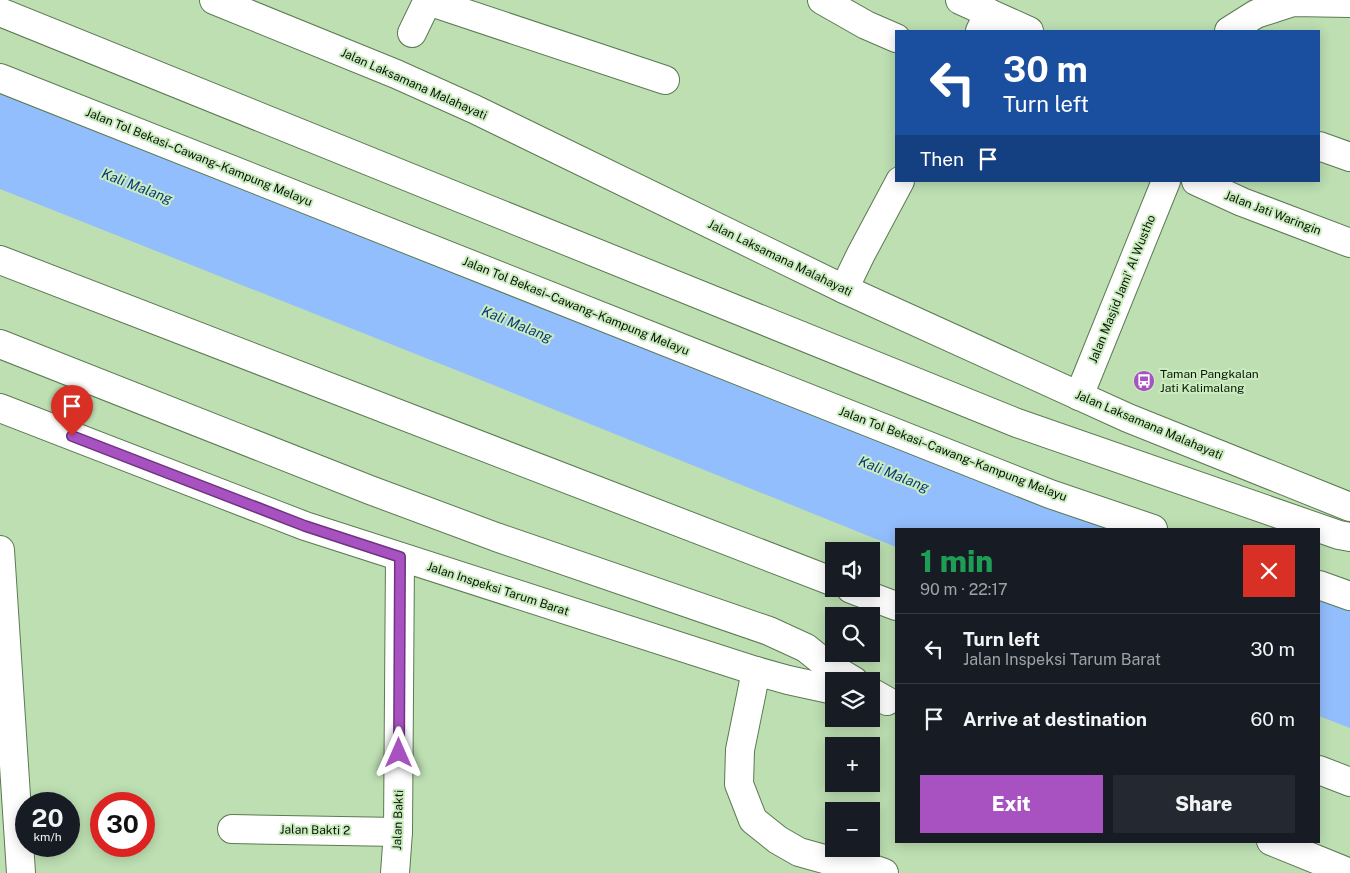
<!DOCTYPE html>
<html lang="en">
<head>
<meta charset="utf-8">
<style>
	body { margin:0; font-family:"Public Sans",sans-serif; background:#242831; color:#f1f3f6; height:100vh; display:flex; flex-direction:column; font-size:19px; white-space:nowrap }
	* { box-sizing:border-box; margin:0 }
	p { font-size:16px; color:#9ea1a6 }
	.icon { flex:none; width:28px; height:28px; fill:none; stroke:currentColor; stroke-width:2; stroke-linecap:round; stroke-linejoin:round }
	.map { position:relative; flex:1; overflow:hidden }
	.side { position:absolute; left:895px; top:528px; width:425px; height:315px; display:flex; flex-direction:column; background:#171b24; border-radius:0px; box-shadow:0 2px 12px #0003 }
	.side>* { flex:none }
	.top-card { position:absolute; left:895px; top:30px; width:425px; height:152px; border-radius:0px; box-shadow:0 2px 12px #0003; background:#1a4fa0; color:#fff; overflow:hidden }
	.fabs { position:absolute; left:825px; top:542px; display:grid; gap:10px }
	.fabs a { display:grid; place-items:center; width:55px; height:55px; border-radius:0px; background:#171b24; box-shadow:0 2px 12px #0003; font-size:25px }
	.speed { position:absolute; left:15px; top:792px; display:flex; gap:10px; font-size:25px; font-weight:700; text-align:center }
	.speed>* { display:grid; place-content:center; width:65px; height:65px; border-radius:50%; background:#171b24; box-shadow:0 2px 12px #0003; line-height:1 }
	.speed small { font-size:12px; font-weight:400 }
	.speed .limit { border:8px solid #d22; background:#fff; color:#111 }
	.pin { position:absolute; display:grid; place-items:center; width:42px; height:42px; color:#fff; margin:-51px -21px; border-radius:50% 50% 50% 0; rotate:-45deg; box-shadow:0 0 5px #0007 }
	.pin .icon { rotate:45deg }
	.me { position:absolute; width:55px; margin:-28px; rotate:0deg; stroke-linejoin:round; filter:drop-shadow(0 0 4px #0008) }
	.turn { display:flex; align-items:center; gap:18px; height:105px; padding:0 25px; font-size:22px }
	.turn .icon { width:65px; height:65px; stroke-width:2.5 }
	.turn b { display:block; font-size:35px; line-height:42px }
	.then { display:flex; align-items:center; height:48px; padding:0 25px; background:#0003; gap:10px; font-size:19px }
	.round { display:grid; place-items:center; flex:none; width:52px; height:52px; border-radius:0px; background:#242831 }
	.summary { display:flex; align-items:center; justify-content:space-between; height:85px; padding:0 25px }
	h1 { font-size:30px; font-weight:800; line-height:38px; color:#1e9e55 }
	.button { display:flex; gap:10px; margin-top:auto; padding:10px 25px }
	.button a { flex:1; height:58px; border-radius:0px; background:#a852c1; color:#fff; font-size:20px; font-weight:800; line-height:58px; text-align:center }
	.button a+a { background:#242831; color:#f1f3f6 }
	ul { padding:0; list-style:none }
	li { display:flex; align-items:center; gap:15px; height:70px; padding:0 25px; border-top:1px solid #363941 }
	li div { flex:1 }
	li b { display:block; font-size:19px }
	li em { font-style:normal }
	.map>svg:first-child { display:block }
	.water { fill:#93befd }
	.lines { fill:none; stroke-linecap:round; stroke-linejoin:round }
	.minor-casing { stroke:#5c7a52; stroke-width:30 }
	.major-casing { stroke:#5c7a52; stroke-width:30 }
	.highway-casing { stroke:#5c7a52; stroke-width:30 }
	.minor { stroke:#fff; stroke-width:28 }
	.major { stroke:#fff; stroke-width:28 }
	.highway { stroke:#fff; stroke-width:28 }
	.route-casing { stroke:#6d357d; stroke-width:12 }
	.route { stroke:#a852c1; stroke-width:9 }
	.labels { text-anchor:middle; stroke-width:4; stroke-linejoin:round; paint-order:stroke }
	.street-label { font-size:12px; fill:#091506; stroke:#caecbf }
	.poi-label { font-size:12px; fill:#091506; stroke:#caecbf; text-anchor:start }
	.water-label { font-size:14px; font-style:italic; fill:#0d3c7b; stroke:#caecbf }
</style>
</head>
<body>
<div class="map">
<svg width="1350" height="873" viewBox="0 0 1350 873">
	<rect width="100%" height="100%" fill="#bddfb2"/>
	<g class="water">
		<polygon points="0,80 1153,529 896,529 896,547 471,376 0,189"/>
		<polygon points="1319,585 1350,596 1350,728 1319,716"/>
	</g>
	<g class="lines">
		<g class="minor-casing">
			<g id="minor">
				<polyline points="428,1 665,80"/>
				<polyline points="980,31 989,13"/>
				<polyline points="1229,31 1256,14 1293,2 1350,3"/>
				<polyline points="412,33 428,0"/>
				<polyline points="844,289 861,254 900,181"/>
				<polyline points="1079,396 1166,181"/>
				<polyline points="0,550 21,873"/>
				<polyline points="756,671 740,750 739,784 753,820 778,840 799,852 824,859 856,863 884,873"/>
				<polyline points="232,829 398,832"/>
				<polyline points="395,873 398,832 400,557"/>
			</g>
		</g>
		<g class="major-casing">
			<g id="major">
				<polyline points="214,0 396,74 474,109 844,289 1128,418 1350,507"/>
				<polyline points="822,0 866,25 896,38"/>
				<polyline points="960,0 1029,31"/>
				<polyline points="1319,146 1350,157"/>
				<polyline points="1196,181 1242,202 1350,243"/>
				<polyline points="0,408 305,526 756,671 788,680 834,690"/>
				<polyline points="1271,841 1350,873"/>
			</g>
		</g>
		<g class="highway-casing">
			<g id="highway">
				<polyline points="0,12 1017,423 1339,535 1350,537"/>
				<polyline points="0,78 1050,494 1153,529"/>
				<polyline points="0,260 834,582"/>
				<polyline points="0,344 370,490 496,537 769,631 806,648 827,665 854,681"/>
				<polyline points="1319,585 1350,596"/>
				<polyline points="851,589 896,606"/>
				<polyline points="871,692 887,701"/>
				<polyline points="1319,770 1350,782"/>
			</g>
		</g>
		<use href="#minor" class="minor"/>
		<use href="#major" class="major"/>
		<use href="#highway" class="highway"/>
	</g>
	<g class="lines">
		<g class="route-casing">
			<polyline id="route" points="72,436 305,526 400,557 399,753"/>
		</g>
		<use href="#route" class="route"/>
	</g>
	<defs>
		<g id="bus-disc" transform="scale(1.125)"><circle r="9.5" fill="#a852c1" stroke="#caecbf"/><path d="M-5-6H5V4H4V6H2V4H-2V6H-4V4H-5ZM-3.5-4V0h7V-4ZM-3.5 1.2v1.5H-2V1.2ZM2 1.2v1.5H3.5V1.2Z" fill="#fff"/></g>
	</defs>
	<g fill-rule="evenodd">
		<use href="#bus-disc" x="1144" y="381"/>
	</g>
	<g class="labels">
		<g class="street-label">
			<text transform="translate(414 84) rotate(24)" y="4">Jalan Laksamana Malahayati</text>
			<text transform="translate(199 157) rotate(22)" y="4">Jalan Tol Bekasi–Cawang–Kampung Melayu</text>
			<text transform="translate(1273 213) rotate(21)" y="4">Jalan Jati Waringin</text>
			<text transform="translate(780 258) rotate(26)" y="4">Jalan Laksamana Malahayati</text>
			<text transform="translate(1122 289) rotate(-68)" y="4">Jalan Masjid Jami' Al Wustho</text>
			<text transform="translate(576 306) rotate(22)" y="4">Jalan Tol Bekasi–Cawang–Kampung Melayu</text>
			<text transform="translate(1149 425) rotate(23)" y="4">Jalan Laksamana Malahayati</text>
			<text transform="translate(953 454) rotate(21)" y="4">Jalan Tol Bekasi–Cawang–Kampung Melayu</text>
			<text transform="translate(498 589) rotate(18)" y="4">Jalan Inspeksi Tarum Barat</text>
			<text transform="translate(398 820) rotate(-88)" y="4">Jalan Bakti</text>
			<text transform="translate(315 830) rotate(1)" y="4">Jalan Bakti 2</text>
		</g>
		<g class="poi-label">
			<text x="1160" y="378">Taman Pangkalan<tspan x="1160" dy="14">Jati Kalimalang</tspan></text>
		</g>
		<g class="water-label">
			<text transform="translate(137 186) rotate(21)" y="5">Kali Malang</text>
			<text transform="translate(517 324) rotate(22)" y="5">Kali Malang</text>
			<text transform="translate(894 474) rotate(22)" y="5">Kali Malang</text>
		</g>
	</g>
</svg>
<div class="fabs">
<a><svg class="icon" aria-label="sound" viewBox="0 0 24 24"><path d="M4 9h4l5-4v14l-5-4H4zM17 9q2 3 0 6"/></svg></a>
<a><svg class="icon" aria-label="search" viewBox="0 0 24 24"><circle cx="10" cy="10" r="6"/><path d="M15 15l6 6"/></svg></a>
<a><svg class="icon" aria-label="layers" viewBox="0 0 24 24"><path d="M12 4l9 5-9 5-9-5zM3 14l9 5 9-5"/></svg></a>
<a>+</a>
<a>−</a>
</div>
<div class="speed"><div>20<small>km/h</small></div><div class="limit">30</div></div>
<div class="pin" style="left:72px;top:436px;background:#d93025"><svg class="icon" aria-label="arrive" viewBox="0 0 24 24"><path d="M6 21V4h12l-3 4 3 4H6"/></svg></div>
<svg class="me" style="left:399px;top:753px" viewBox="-20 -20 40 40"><path d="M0-17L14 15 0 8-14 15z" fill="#a852c1" stroke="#fff" stroke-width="4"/></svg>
<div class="top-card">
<div class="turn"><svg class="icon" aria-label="left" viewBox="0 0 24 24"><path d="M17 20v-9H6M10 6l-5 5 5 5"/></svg><div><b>30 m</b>Turn left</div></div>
<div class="then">Then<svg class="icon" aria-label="arrive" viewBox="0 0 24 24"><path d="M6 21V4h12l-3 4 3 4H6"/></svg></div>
</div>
<section class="side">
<div class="summary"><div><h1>1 min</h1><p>90 m · 22:17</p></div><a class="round" style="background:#d93025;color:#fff"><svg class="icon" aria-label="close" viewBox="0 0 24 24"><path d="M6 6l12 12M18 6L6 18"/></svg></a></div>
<ul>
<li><svg class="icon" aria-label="left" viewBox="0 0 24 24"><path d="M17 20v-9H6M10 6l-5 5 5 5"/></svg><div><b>Turn left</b><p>Jalan Inspeksi Tarum Barat</p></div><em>30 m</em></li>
<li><svg class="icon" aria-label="arrive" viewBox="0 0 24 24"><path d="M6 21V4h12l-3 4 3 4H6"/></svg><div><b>Arrive at destination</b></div><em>60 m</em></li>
</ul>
<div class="button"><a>Exit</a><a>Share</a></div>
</section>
</div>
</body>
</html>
